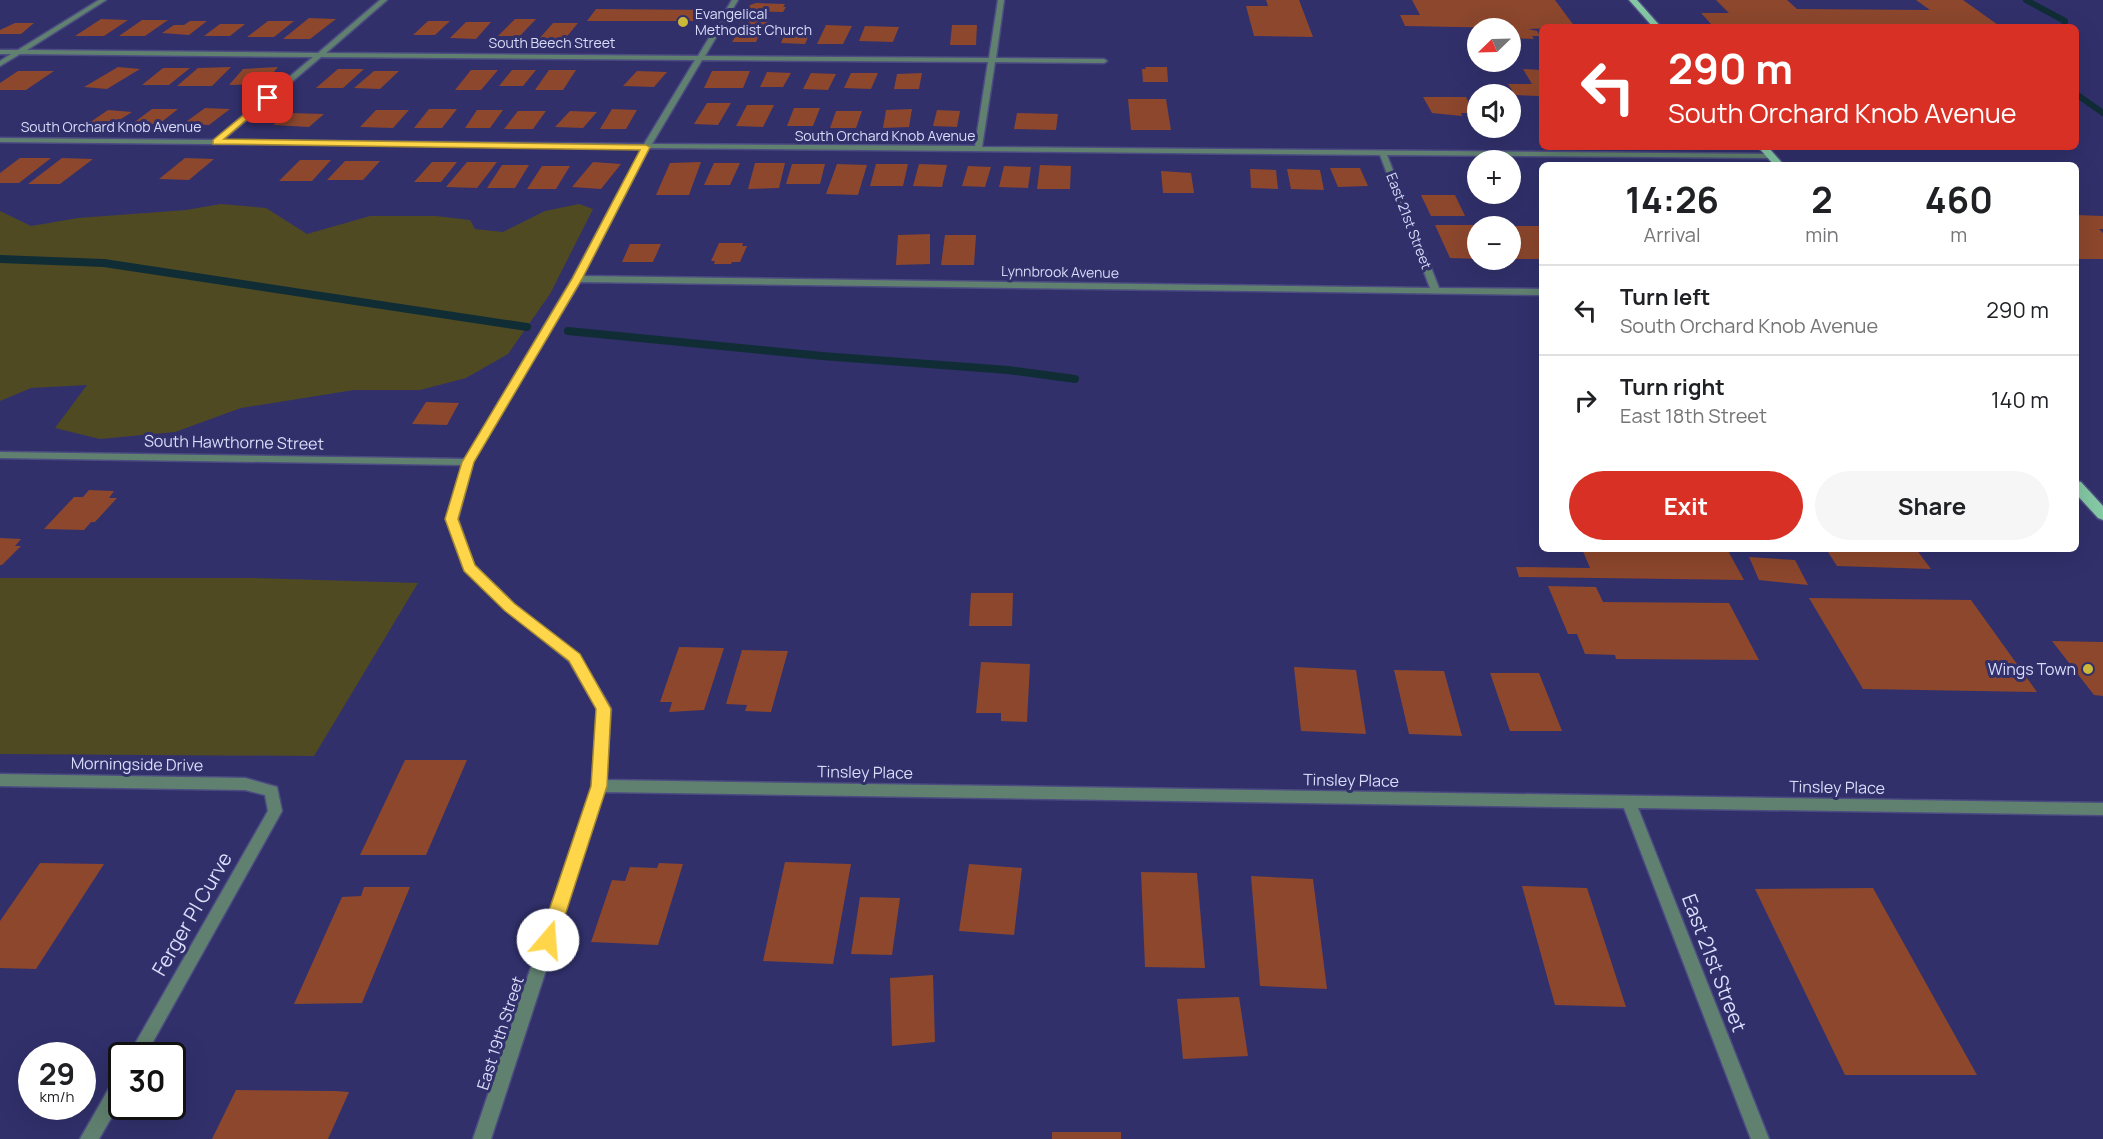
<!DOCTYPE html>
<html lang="en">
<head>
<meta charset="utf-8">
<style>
	body { margin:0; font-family:Manrope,sans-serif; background:#f6f6f6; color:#202124; height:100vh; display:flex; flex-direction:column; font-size:22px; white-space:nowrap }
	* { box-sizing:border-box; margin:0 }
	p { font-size:20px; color:#757577 }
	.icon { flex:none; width:33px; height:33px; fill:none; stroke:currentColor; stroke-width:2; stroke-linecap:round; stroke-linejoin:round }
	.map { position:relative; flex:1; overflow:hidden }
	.side { position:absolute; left:1539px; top:162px; width:540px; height:390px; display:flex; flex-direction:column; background:#fff; border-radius:9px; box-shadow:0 6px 24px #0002 }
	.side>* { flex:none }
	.top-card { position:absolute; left:1539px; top:24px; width:540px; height:126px; border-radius:9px; box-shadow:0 6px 24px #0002; background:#d93025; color:#fff; overflow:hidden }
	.needle { width:39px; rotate:247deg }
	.controls { position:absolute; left:1467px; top:18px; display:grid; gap:12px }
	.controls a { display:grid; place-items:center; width:54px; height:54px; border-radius:50%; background:#fff; box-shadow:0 6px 24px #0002; font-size:30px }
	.speed { position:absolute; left:18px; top:1042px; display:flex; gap:12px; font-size:30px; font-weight:700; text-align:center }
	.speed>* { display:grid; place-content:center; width:78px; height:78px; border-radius:50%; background:#fff; box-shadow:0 6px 24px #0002; line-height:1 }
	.speed small { font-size:15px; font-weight:400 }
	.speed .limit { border:3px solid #111; border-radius:9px; background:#fff; color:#111 }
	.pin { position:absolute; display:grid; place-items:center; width:51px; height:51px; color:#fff; margin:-26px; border-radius:12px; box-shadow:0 3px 9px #0006 }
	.me { position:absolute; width:66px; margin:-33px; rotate:18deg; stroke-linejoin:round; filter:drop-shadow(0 0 4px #0008) }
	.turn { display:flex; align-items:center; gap:21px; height:126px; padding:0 30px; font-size:27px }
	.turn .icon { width:78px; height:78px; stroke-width:2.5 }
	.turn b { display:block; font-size:42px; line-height:51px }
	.eta { display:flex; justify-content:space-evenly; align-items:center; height:102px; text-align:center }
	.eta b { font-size:36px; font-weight:700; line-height:42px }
	.primary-button { display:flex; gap:12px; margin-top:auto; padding:12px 30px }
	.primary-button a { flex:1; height:69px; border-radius:36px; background:#d93025; color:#fff; font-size:24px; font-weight:700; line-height:69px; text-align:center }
	.primary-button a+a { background:#f6f6f6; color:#202124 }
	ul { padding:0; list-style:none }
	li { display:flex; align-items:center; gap:18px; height:90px; padding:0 30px; border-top:2px solid #e0e0e0 }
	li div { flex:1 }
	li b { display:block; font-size:22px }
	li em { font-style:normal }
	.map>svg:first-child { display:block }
	.green { fill:#504a23 }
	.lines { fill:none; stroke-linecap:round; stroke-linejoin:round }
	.stream-far1 { stroke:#102d36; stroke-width:6 }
	.stream { stroke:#102d36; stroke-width:8 }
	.building { fill:#8c472d }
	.minor-casing { stroke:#4c4c82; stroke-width:3 }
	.primary-casing { stroke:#4c4c82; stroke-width:3 }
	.minor { fill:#618170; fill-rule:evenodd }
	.primary { fill:#84c8a4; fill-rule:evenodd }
	.route { fill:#ffd54a; stroke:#a68a30; stroke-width:1.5 }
	.poi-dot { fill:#ccb939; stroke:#31306b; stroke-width:2 }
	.labels { text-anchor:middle; stroke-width:6; stroke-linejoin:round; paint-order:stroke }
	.far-poi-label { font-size:14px; fill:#d9dcf9; stroke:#31306b; text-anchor:start }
	.far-street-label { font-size:14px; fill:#d9dcf9; stroke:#31306b }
	.street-label { font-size:16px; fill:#d9dcf9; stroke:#31306b }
	.poi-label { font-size:16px; fill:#d9dcf9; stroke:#31306b; text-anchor:end }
	.near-street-label { font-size:20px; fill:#d9dcf9; stroke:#31306b }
</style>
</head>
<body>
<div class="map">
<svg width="2103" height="1139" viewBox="0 0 2103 1139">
	<rect width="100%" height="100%" fill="#31306b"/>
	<g class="green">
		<polygon points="221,204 266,208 307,234 370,216 436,216 470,220 475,229 503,232 545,211 579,204 593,209 550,294 508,354 466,378 420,390 354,390 241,408 175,432 100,439 55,428 87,385 31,388 0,401 0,211 31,226 78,218 186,210"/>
		<polygon points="0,578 252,578 418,583 314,756 0,754"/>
	</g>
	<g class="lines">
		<g class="stream-far1">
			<polyline points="2026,0 2065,21 2064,27"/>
			<polyline points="2076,94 2103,113"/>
		</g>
		<g class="stream">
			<polyline points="0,259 104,263 527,327"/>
			<polyline points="568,331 822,356 1008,370 1075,379"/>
		</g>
	</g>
	<g class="building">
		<polygon points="1266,0 1299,0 1313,37 1254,36 1246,6 1268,6"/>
		<polygon points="1412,0 1555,0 1575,27 1528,29 1537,31 1540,36 1532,36 1534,39 1510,38 1510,28 1405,26 1400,15 1420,15"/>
		<polygon points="1716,0 1787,0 1797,9 1930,10 1916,0 1963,0 2001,27 1743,27 1740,25 1711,24 1701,13 1729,13"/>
		<polygon points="756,3 785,4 783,7 786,7 783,12 747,11 750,5"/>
		<polygon points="596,9 711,10 705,21 587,21"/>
		<polygon points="309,18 336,19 310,39 283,39"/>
		<polygon points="770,18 767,24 772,24 770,27 759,27 757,30 737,30 743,20"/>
		<polygon points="101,19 128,20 104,36 75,36"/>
		<polygon points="515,19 536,19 520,36 498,36"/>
		<polygon points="142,20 168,20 145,36 119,36"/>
		<polygon points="190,21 207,21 189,35 162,33 174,25 184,25"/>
		<polygon points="268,21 294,21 274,37 247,37"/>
		<polygon points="428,21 450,21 435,35 413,35"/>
		<polygon points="466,22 491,22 476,39 450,38"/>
		<polygon points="15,23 34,23 21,34 0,34 0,30"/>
		<polygon points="553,23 578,23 564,40 538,40"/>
		<polygon points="220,24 245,24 230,36 204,36"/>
		<polygon points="826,25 852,26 843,44 817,44"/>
		<polygon points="952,25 977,25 976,45 950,45"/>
		<polygon points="865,26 899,27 893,42 859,41"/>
		<polygon points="739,31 757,32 756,33 760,33 756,42 732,42"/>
		<polygon points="779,32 810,33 805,44 781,43 783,38 776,38"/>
		<polygon points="118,67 140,69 107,89 84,87"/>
		<polygon points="231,67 212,86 177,86 198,68"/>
		<polygon points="278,67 264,84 229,85 243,69"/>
		<polygon points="1145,67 1167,67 1168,82 1143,82 1142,69 1146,69"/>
		<polygon points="163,68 190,68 169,85 142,85"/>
		<polygon points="338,69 364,69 343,88 316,88"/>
		<polygon points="1523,69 1542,70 1542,100 1539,96 1515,95 1508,84 1532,84"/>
		<polygon points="471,70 498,70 481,90 455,90"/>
		<polygon points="512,70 536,70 523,86 499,86"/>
		<polygon points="549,70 576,70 563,90 535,90"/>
		<polygon points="18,71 54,71 26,90 0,90 0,83"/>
		<polygon points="374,71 399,71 380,89 354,88"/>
		<polygon points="637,71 667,72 654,87 623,86"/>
		<polygon points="712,71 750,71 743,88 704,88"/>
		<polygon points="767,72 791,73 783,87 760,87"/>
		<polygon points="811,73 836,74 828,90 803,89"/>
		<polygon points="851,73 878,73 871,89 844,88"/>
		<polygon points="922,73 919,89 894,89 897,74"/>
		<polygon points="1423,97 1466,97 1474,113 1461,113 1462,116 1432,113"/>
		<polygon points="1128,99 1166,99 1171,130 1131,130"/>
		<polygon points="707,103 731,103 718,125 694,124"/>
		<polygon points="747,105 774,105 763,127 736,126"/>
		<polygon points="205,108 230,109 209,125 183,124"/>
		<polygon points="794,108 820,108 813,126 787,126"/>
		<polygon points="152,109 178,109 159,124 132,124"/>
		<polygon points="429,109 457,109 442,128 414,128"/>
		<polygon points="612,109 637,110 626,129 600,129"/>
		<polygon points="912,109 909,127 883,128 886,110"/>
		<polygon points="108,110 132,112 110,126 86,125"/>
		<polygon points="376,110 409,110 393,128 360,127"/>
		<polygon points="477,110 503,110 490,128 465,128"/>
		<polygon points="937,110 960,111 957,127 933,126"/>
		<polygon points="518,111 546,111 533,129 504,129"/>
		<polygon points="570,111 597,112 583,128 555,127"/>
		<polygon points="836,111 862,111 856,128 830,128"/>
		<polygon points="289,113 324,114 309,127 273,125"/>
		<polygon points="1017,113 1058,114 1056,130 1014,129"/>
		<polygon points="20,158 51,158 19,183 0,183 0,173"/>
		<polygon points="62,158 93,159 60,184 28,184"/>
		<polygon points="185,158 214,159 189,180 159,179"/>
		<polygon points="300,160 331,160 312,181 279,181"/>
		<polygon points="345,161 380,161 363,180 327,180"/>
		<polygon points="432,162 457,162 441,182 414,182"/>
		<polygon points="467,162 497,162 477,188 446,187"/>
		<polygon points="593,162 621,164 601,189 572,187"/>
		<polygon points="701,162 689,195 656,195 670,163"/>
		<polygon points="714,163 740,163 730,185 704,185"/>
		<polygon points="755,163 785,163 779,188 748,189"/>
		<polygon points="792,164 825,164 820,184 786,184"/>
		<polygon points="837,164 867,165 858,195 826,194"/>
		<polygon points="876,164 908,164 903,186 870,186"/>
		<polygon points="919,164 947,165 942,187 913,186"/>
		<polygon points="502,165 529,165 515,188 487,188"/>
		<polygon points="1040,165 1071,166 1070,189 1037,189"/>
		<polygon points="542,166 570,166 556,189 527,189"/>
		<polygon points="968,166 991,167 985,187 962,186"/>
		<polygon points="1004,166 1031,167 1028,188 999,187"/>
		<polygon points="1330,168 1360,168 1368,186 1338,187"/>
		<polygon points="1250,169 1276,170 1278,189 1251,188"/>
		<polygon points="1287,169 1320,170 1324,190 1291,189"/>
		<polygon points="1161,171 1191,173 1194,193 1163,193"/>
		<polygon points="1421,195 1455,195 1465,216 1431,216"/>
		<polygon points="2076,215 2103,216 2103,229 2099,229 2103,233 2103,259 2076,259"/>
		<polygon points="1435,225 1478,225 1478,259 1450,258"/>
		<rect x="1510" y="226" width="32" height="33"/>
		<polygon points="930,234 930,264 896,265 898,235"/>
		<polygon points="945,235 976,235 974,265 941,265"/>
		<polygon points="719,243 743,243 742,246 747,246 740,262 732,262 731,264 714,264 715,261 711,261"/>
		<polygon points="630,244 661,244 653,262 622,262"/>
		<polygon points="426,402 459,403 447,425 412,424"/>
		<polygon points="89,490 114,491 109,498 117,498 95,522 91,522 84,530 44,529 74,497 83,497"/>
		<polygon points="0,538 21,539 15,546 21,546 2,565 0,565"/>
		<polygon points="1582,549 1727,549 1744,580 1519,577 1516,567 1590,568"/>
		<polygon points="1826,549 1916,549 1931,569 1837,566"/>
		<polygon points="1749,557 1795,560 1808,585 1759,580"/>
		<polygon points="1548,586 1596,587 1603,602 1729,603 1759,660 1616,659 1615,655 1585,654 1577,634 1568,634"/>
		<polygon points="971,593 1013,593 1012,626 969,626"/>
		<polygon points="1809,598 1971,600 2037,692 1863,689"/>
		<polygon points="2052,641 2103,642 2103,696 2094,695"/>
		<polygon points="679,647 724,648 704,710 669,712 672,702 660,702"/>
		<polygon points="742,650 788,651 771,712 745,711 747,705 726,704"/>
		<polygon points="981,662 1030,664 1027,722 1001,721 1001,713 976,713"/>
		<polygon points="1294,667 1356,670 1366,734 1301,731"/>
		<polygon points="1394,670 1444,671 1462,736 1409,734"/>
		<polygon points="1490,673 1539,673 1562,731 1510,731"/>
		<polygon points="405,760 467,760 426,855 360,855"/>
		<polygon points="785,862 851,864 833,964 763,961"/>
		<polygon points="40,863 104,864 36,969 0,968 0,921"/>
		<polygon points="659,863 683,864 658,945 591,942 612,880 625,881 630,867 657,868"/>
		<polygon points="969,864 1022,868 1014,935 959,931"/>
		<polygon points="1141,872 1197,873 1205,968 1145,967"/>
		<polygon points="1251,876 1313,879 1327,989 1260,986"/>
		<polygon points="1522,886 1587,888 1626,1007 1555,1005"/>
		<polygon points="364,887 410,887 362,1003 294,1004 342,897 361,896"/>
		<polygon points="1873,888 1977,1075 1845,1075 1755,889"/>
		<polygon points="860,897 900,898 892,955 851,954"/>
		<polygon points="933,975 935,1042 892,1046 890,978"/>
		<polygon points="1239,997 1248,1056 1183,1059 1177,999"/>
		<polygon points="236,1090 335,1091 349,1092 328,1139 212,1139"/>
		<rect x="1052" y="1132" width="69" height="7"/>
	</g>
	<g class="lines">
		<g class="minor-casing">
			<g id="minor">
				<path d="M99 0H106L27 50 318 53 380 0H387L326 53 698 56 732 0H738L705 56 989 58 998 0H1004L996 58 1104 59 1107 61 1104 63 995 62 982 147 1771 154 1775 156 1771 158 1387 155 1439 288 1542 289V295L580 282 473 462 458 519 474 565 514 604 579 655 609 705 611 709 606 780 2103 803V815L1638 808 1769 1139H1751L1624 808 604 792 491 1139H473L592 786 597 709 569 661 506 610 463 567 446 519 462 465 0 458V452L465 459 572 279 642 148 0 142V138L214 140 313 57 20 54 0 66V61L11 54H0V50H18ZM321 57 695 60 644 144 223 140ZM702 60 988 62 975 146 652 144ZM649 148 1380 155 1430 288 583 276Z"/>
				<polygon points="0,774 245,778 277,787 282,811 145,1056 128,1056 268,811 265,795 245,790 0,786"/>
				<polygon points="122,1074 122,1099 99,1139 80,1139 116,1076"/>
			</g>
		</g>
		<g class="primary-casing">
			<g id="primary">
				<polygon points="1629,0 1637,0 1661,27 1653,27"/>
				<polygon points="1758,147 1768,147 1784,165 1774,165"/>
				<polygon points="2076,481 2081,482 2103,506 2103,520 2098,518 2076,494"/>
			</g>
		</g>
		<use href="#minor" class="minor"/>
		<use href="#primary" class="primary"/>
	</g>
	<polygon class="route" points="268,95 272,98 271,99 224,139 646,145 650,147 582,279 474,462 458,519 475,565 515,604 580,654 611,709 607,786 557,940 554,946 548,949 541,946 539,940 591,786 596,709 569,661 505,611 464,571 445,519 462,462 572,279 640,150 213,144 213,140"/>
	<g class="poi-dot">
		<circle cx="683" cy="22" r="6"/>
		<circle cx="2088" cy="669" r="6"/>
	</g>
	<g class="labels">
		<g class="far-poi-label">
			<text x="695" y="19">Evangelical<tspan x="695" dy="16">Methodist Church</tspan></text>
		</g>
		<g class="far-street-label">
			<text x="552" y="48">South Beech Street</text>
			<text x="111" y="132">South Orchard Knob Avenue</text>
			<text x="885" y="141">South Orchard Knob Avenue</text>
			<text transform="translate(1409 221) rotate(69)" y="5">East 21st Street</text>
			<text transform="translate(1060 272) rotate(1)" y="5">Lynnbrook Avenue</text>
		</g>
		<g class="street-label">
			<text transform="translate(234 442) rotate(1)" y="6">South Hawthorne Street</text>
			<text transform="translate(137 764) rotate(1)" y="6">Morningside Drive</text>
			<text transform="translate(865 772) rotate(1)" y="6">Tinsley Place</text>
			<text transform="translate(1351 780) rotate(1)" y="6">Tinsley Place</text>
			<text transform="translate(1837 787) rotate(1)" y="6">Tinsley Place</text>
			<text transform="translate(500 1033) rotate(-72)" y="6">East 19th Street</text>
		</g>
		<g class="poi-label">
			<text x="2076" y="675">Wings Town</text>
		</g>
		<g class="near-street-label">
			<text transform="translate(192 914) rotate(-60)" y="7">Ferger Pl Curve</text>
			<text transform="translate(1714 963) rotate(69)" y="7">East 21st Street</text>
		</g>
	</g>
</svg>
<div class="controls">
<a><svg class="needle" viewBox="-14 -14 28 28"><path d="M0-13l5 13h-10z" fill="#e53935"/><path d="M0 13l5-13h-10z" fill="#757577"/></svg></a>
<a><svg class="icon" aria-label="sound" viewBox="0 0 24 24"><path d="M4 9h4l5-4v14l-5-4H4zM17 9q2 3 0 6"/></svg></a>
<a>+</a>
<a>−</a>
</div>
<div class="speed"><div>29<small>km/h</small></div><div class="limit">30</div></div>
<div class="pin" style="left:268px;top:98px;background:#d93025"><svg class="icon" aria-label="arrive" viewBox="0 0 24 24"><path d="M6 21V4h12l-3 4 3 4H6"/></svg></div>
<svg class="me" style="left:548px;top:940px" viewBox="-20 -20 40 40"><circle r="19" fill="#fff"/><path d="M0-13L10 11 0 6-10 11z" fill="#ffd54a"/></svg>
<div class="top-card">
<div class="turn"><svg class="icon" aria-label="left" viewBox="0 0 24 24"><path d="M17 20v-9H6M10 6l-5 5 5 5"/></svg><div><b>290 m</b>South Orchard Knob Avenue</div></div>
</div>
<section class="side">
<div class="eta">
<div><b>14:26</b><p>Arrival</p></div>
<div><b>2</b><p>min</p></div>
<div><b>460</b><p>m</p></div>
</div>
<ul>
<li><svg class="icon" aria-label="left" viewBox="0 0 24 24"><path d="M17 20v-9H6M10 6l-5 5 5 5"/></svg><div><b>Turn left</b><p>South Orchard Knob Avenue</p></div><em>290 m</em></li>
<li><svg class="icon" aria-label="right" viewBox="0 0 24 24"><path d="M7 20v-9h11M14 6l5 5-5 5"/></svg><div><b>Turn right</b><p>East 18th Street</p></div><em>140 m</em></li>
</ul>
<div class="primary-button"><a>Exit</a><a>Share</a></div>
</section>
</div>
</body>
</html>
